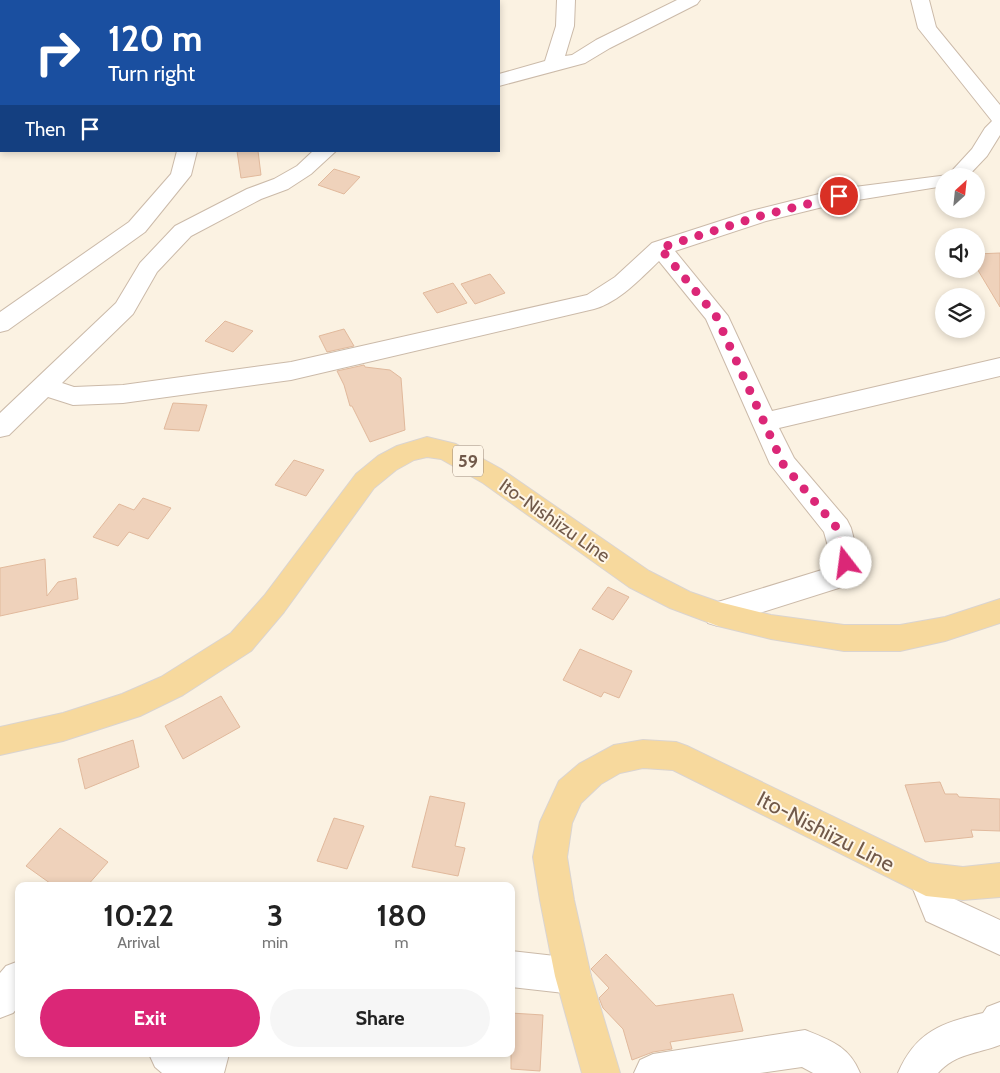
<!DOCTYPE html>
<html lang="en">
<head>
<meta charset="utf-8">
<style>
	body { margin:0; font-family:Cabin,sans-serif; background:#f6f6f6; color:#222; height:100vh; display:flex; flex-direction:column; font-size:19px; white-space:nowrap }
	* { box-sizing:border-box; margin:0 }
	p { font-size:16px; color:#767676 }
	.icon { flex:none; width:28px; height:28px; fill:none; stroke:currentColor; stroke-width:2; stroke-linecap:round; stroke-linejoin:round }
	.map { position:relative; flex:1; overflow:hidden }
	.side { position:absolute; left:15px; top:882px; width:500px; height:175px; display:flex; flex-direction:column; background:#fff; border-radius:10px; box-shadow:0 2px 8px #0003 }
	.side>* { flex:none }
	.guide { position:absolute; left:0px; top:0px; width:500px; height:152px; box-shadow:0 2px 8px #0003; background:#1a4fa0; color:#fff; overflow:hidden }
	.needle { width:32px; rotate:27deg }
	.controls { position:absolute; left:935px; top:168px; display:grid; gap:10px }
	.controls a { display:grid; place-items:center; width:50px; height:50px; border-radius:50%; background:#fff; box-shadow:0 2px 8px #0003; font-size:25px }
	.pin { position:absolute; display:grid; place-items:center; width:42px; height:42px; color:#fff; margin:-21px; border:2px solid #fff; border-radius:50%; box-shadow:0 1px 5px #0007 }
	.me { position:absolute; width:55px; margin:-28px; rotate:345deg; stroke-linejoin:round; filter:drop-shadow(0 0 4px #0008) }
	.turn { display:flex; align-items:center; gap:18px; height:105px; padding:0 25px; font-size:22px }
	.turn .icon { width:65px; height:65px; stroke-width:2.5 }
	.turn b { display:block; font-size:35px; line-height:42px }
	.then { display:flex; align-items:center; height:48px; padding:0 25px; background:#0003; gap:10px; font-size:19px }
	.eta { display:flex; justify-content:space-evenly; align-items:center; height:85px; text-align:center }
	.eta b { font-size:30px; font-weight:700; line-height:35px }
	.primary-button { display:flex; gap:10px; margin-top:auto; padding:10px 25px }
	.primary-button a { flex:1; height:58px; border-radius:30px; background:#db2777; color:#fff; font-size:20px; font-weight:700; line-height:58px; text-align:center }
	.primary-button a+a { background:#f6f6f6; color:#222 }
	.map>svg:first-child { display:block }
	.building { fill:#efd2bb; stroke:#e1b99c }
	.lines { fill:none; stroke-linecap:round; stroke-linejoin:round }
	.minor-casing { stroke:#cbbaa9; stroke-width:2 }
	.major-casing { stroke:#dad4d0; stroke-width:2 }
	.minor { fill:#fff; fill-rule:evenodd }
	.major { fill:#f7d99d; fill-rule:evenodd }
	.route { stroke:#db2777; stroke-width:9; stroke-dasharray:0 16.2 }
	.labels { text-anchor:middle; stroke-width:4; stroke-linejoin:round; paint-order:stroke }
	.shield { fill:#fef6e8; stroke:#9b8879; stroke-width:1 }
	.shield-label { font-size:18px; font-weight:bold; fill:#71594a }
	.street-label { font-size:19px; fill:#71594a; stroke:#fef6e8 }
	.near-street-label { font-size:22px; fill:#71594a; stroke:#fef6e8 }
</style>
</head>
<body>
<div class="map">
<svg width="1000" height="1073" viewBox="0 0 1000 1073">
	<rect width="100%" height="100%" fill="#fbf2e2"/>
	<g class="building">
		<polygon points="237,151 258,151 261,175 241,178"/>
		<polygon points="334,169 360,177 344,194 318,185"/>
		<polygon points="1000,253 1000,307 976,267 976,254"/>
		<polygon points="490,274 505,293 475,304 461,284"/>
		<polygon points="453,283 467,303 437,313 423,293"/>
		<polygon points="225,321 253,331 233,352 205,341"/>
		<polygon points="344,329 354,346 327,352 319,336"/>
		<polygon points="364,365 365,367 390,370 401,378 405,430 370,442 352,406 350,406 344,385 337,371"/>
		<polygon points="173,403 207,405 199,431 164,429"/>
		<polygon points="294,460 324,470 306,496 275,485"/>
		<polygon points="143,498 171,508 148,539 129,532 118,546 93,537 119,504 134,510"/>
		<polygon points="45,559 47,596 58,582 76,578 78,599 0,616 0,568"/>
		<polygon points="608,587 629,597 613,620 592,609"/>
		<polygon points="580,649 632,671 619,698 604,692 601,697 563,680"/>
		<polygon points="221,696 240,727 183,759 165,726"/>
		<polygon points="133,740 139,767 85,789 78,759"/>
		<polygon points="940,782 945,794 957,794 959,797 1000,799 1000,831 971,830 973,837 925,842 905,785"/>
		<polygon points="430,796 465,803 455,846 465,848 458,876 412,867"/>
		<polygon points="334,818 364,826 347,869 317,861"/>
		<polygon points="60,828 108,862 87,886 54,886 26,866"/>
		<polygon points="606,954 656,1006 733,994 743,1031 670,1042 672,1049 653,1052 632,1060 623,1029 603,1008 599,998 609,988 591,969"/>
		<polygon points="511,1013 543,1015 540,1071 511,1069"/>
	</g>
	<g class="lines">
		<g class="minor-casing">
			<g id="minor">
				<rect x="131" y="0" width="18" height="1"/>
				<polygon points="557,0 575,0 574,26 565,56 572,55 596,40 677,0 700,0 697,4 610,48 585,63 499,86 499,74 545,61 556,26"/>
				<path d="M911 0H929L936 27 1000 105V135L987 156 968 176H944V186L839 203 766 221 675 251 728 316 772 411 1000 358V376L779 428 794 458 847 520 851 528 860 563 845 586 718 626 708 623 704 614 708 605 825 569 832 561 824 532 770 464 706 319 659 261C640 279 619 302 594 309L291 380 123 403 73 405 48 397 9 435 0 437V413L116 303 140 263 175 226 247 189 274 179 297 166 313 151H336L311 174 288 189 261 199 191 236 157 272 133 314 62 383 74 387 123 385 291 362 587 295 615 277 652 243 751 211 839 189 948 175 972 149 985 128 992 121 918 28Z"/>
				<polygon points="177,151 197,151 191,175 145,232 8,330 0,332 0,312 129,222 171,174"/>
				<polygon points="926,862 938,867 950,897 1000,920 1000,955 926,921 909,879 914,867"/>
				<polygon points="511,951 573,958 586,963 591,976 586,989 573,994 511,987"/>
				<polygon points="19,961 19,1006 13,1013 0,1018 0,973 6,966"/>
				<path d="M1000 1002V1045C977 1054 956 1053 938 1073H898C916 1031 942 1023 983 1013L987 1007Z"/>
				<path d="M805 1030C830 1040 849 1046 860 1073H813L802 1067 760 1073H634L640 1060 653 1054Z"/>
				<polygon points="149,1054 229,1054 224,1073 162,1073 155,1067"/>
			</g>
		</g>
		<g class="major-casing">
			<g id="major">
				<polygon points="427,437 456,444 501,469 649,571 690,592 719,602 771,615 844,625 900,625 945,617 1000,599 1000,623 945,641 900,651 844,651 771,639 718,626 670,608 629,587 483,483 441,459 427,457 414,460 396,470 374,488 284,612 251,651 183,695 140,716 63,741 0,755 0,727 63,713 122,694 161,677 231,633 264,596 356,474 378,456 397,446"/>
				<polygon points="643,740 676,742 687,746 929,863 963,867 1000,863 1000,897 963,900 926,896 673,770 643,768 620,773 601,784 581,803 572,823 567,857 574,900 591,976 620,1073 582,1073 555,976 540,900 533,857 540,822 559,781 579,764 614,745"/>
			</g>
		</g>
		<use href="#minor" class="minor"/>
		<use href="#major" class="major"/>
	</g>
	<g class="lines">
		<polyline class="route" points="839,196 760,216 660,248 716,316 783,464 837,528 846,563"/>
	</g>
	<g class="labels">
		<rect class="shield" x="453" y="445.5" width="30" height="31" rx="4"/>
		<g class="shield-label">
			<text x="468" y="467">59</text>
		</g>
		<g class="street-label">
			<text transform="translate(555 520) rotate(35)" y="7">Ito-Nishiizu Line</text>
		</g>
		<g class="near-street-label">
			<text transform="translate(826 831) rotate(27)" y="8">Ito-Nishiizu Line</text>
		</g>
	</g>
</svg>
<div class="controls">
<a><svg class="needle" viewBox="-14 -14 28 28"><path d="M0-13l5 13h-10z" fill="#e53935"/><path d="M0 13l5-13h-10z" fill="#767676"/></svg></a>
<a><svg class="icon" aria-label="sound" viewBox="0 0 24 24"><path d="M4 9h4l5-4v14l-5-4H4zM17 9q2 3 0 6"/></svg></a>
<a><svg class="icon" aria-label="layers" viewBox="0 0 24 24"><path d="M12 4l9 5-9 5-9-5zM3 14l9 5 9-5"/></svg></a>
</div>
<div class="pin" style="left:839px;top:196px;background:#d93025"><svg class="icon" aria-label="arrive" viewBox="0 0 24 24"><path d="M6 21V4h12l-3 4 3 4H6"/></svg></div>
<svg class="me" style="left:846px;top:563px" viewBox="-20 -20 40 40"><circle r="19" fill="#fff"/><path d="M0-13L10 11 0 6-10 11z" fill="#db2777"/></svg>
<div class="guide">
<div class="turn"><svg class="icon" aria-label="right" viewBox="0 0 24 24"><path d="M7 20v-9h11M14 6l5 5-5 5"/></svg><div><b>120 m</b>Turn right</div></div>
<div class="then">Then<svg class="icon" aria-label="arrive" viewBox="0 0 24 24"><path d="M6 21V4h12l-3 4 3 4H6"/></svg></div>
</div>
<section class="side">
<div class="eta">
<div><b>10:22</b><p>Arrival</p></div>
<div><b>3</b><p>min</p></div>
<div><b>180</b><p>m</p></div>
</div>
<div class="primary-button"><a>Exit</a><a>Share</a></div>
</section>
</div>
</body>
</html>
